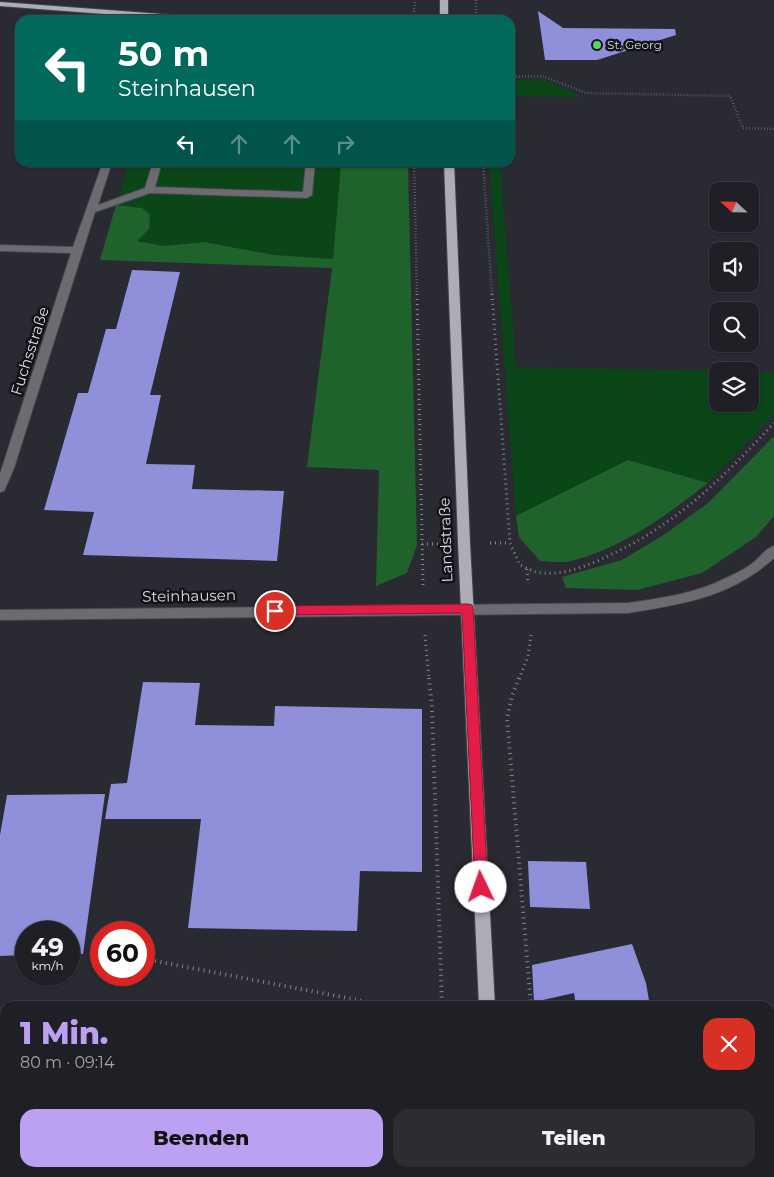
<!DOCTYPE html>
<html lang="de">
<head>
<meta charset="utf-8">
<style>
	body { margin:0; font-family:Montserrat,sans-serif; background:#2c2d32; color:#f1f3f6; height:100vh; display:flex; flex-direction:column; font-size:19px; white-space:nowrap }
	* { box-sizing:border-box; margin:0 }
	p { font-size:16px; color:#a1a3a7 }
	.icon { flex:none; width:28px; height:28px; fill:none; stroke:currentColor; stroke-width:2; stroke-linecap:round; stroke-linejoin:round }
	.map { position:relative; flex:1; overflow:hidden }
	.details { position:absolute; left:0px; top:1001px; width:775px; height:176px; display:flex; flex-direction:column; background:#1f2026; border-radius:15px 15px 0 0; box-shadow:0 1px 4px #0004,0 0 0 1px #3c3e43 }
	.details>* { flex:none }
	.banner { position:absolute; left:15px; top:15px; width:500px; height:152px; border-radius:15px; box-shadow:0 1px 4px #0004,0 0 0 1px #3c3e43; background:#00695c; color:#fff; overflow:hidden }
	.needle { width:32px; rotate:292deg }
	.fabs { position:absolute; left:709px; top:182px; display:grid; gap:10px }
	.fabs a { display:grid; place-items:center; width:50px; height:50px; border-radius:10px; background:#1f2026; box-shadow:0 1px 4px #0004,0 0 0 1px #3c3e43; font-size:25px }
	.speed { position:absolute; left:15px; top:921px; display:flex; gap:10px; font-size:25px; font-weight:700; text-align:center }
	.speed>* { display:grid; place-content:center; width:65px; height:65px; border-radius:50%; background:#1f2026; box-shadow:0 1px 4px #0004,0 0 0 1px #3c3e43; line-height:1 }
	.speed small { font-size:12px; font-weight:400 }
	.speed .limit { border:8px solid #d22; background:#fff; color:#111 }
	.pin { position:absolute; display:grid; place-items:center; width:42px; height:42px; color:#fff; margin:-21px; border:2px solid #fff; border-radius:50%; box-shadow:0 1px 5px #0007 }
	.me { position:absolute; width:55px; margin:-28px; rotate:357deg; stroke-linejoin:round; filter:drop-shadow(0 0 4px #0008) }
	.turn { display:flex; align-items:center; gap:18px; height:105px; padding:0 20px; font-size:22px }
	.turn .icon { width:65px; height:65px; stroke-width:2.5 }
	.turn b { display:block; font-size:35px; line-height:42px }
	.lanes { display:flex; align-items:center; height:48px; padding:0 20px; background:#0003; justify-content:center; gap:25px; direction:ltr }
	.lanes .off { opacity:.35 }
	.round { display:grid; place-items:center; flex:none; width:52px; height:52px; border-radius:15px; background:#2c2d32 }
	.summary { display:flex; align-items:center; justify-content:space-between; height:85px; padding:0 20px }
	h1 { font-size:30px; font-weight:800; line-height:38px; color:#bca0f2 }
	.action { display:flex; gap:10px; margin-top:auto; padding:10px 20px }
	.action a { flex:1; height:58px; border-radius:15px; background:#bca0f2; color:#111; font-size:20px; font-weight:800; line-height:58px; text-align:center }
	.action a+a { background:#2c2d32; color:#f1f3f6 }
	.map>svg:first-child { display:block }
	.green { fill:#0b4618 }
	.forest { fill:#20622c }
	.building { fill:#908fda }
	.lines { fill:none; stroke-linecap:round; stroke-linejoin:round }
	.minor-casing { stroke:#45464e; stroke-width:2 }
	.major-casing { stroke:#45464e; stroke-width:2 }
	.path-far2 { stroke:#85868c; stroke-width:2.5; stroke-dasharray:0.5 2.5; stroke-linecap:butt }
	.path-far1 { stroke:#85868c; stroke-width:3; stroke-dasharray:1 4; stroke-linecap:butt }
	.path { stroke:#85868c; stroke-width:4; stroke-dasharray:1 4.5; stroke-linecap:butt }
	.minor { fill:#6c6c70; fill-rule:evenodd }
	.major { fill:#adadb6; fill-rule:evenodd }
	.route { fill:#e11d48; stroke:#92132f }
	.poi-dot { fill:#5ad56e; stroke:#121316; stroke-width:2 }
	.labels { text-anchor:middle; stroke-width:5; stroke-linejoin:round; paint-order:stroke }
	.far-poi-label { font-size:12px; fill:#dadbe0; stroke:#121316; text-anchor:start }
	.street-label { font-size:15px; fill:#dadbe0; stroke:#121316 }
</style>
</head>
<body>
<div class="map">
<svg width="774" height="1177" viewBox="0 0 774 1177">
	<rect width="100%" height="100%" fill="#292a32"/>
	<g class="green">
		<polygon points="544,79 582,97 510,96 510,81"/>
		<polygon points="129,163 341,163 333,259 274,255 204,242 164,246 136,240 149,229 142,208 116,205"/>
		<polygon points="489,163 500,163 516,367 731,371 718,371 718,404 750,404 750,372 774,372 774,414 708,483 628,460 516,516"/>
	</g>
	<g class="forest">
		<polygon points="341,163 408,163 417,545 407,573 376,586 379,470 307,467 332,268 100,260 116,205 142,208 150,215 149,229 137,241 164,246 204,242 274,255 333,259"/>
		<polygon points="774,436 774,516 756,537 702,573 637,590 566,588 562,577 622,560 665,534 708,503"/>
		<path d="M628 460 708 483C667 515 623 548 571 561 562 564 550 561 540 561L519 537 516 516Z"/>
	</g>
	<g class="building">
		<polygon points="538,11 563,28 675,29 676,35 597,60 545,60"/>
		<polygon points="132,270 180,272 150,395 161,395 146,464 195,465 192,489 284,491 277,561 83,555 94,512 44,510 78,393 88,393 106,329 116,329"/>
		<polygon points="143,682 200,683 195,725 274,726 275,706 422,709 422,872 360,871 357,931 188,928 201,819 105,819 111,784 127,783"/>
		<polygon points="105,794 83,954 69,954 69,932 26,932 26,955 0,956 0,835 7,795"/>
		<polygon points="528,861 586,862 590,909 530,907"/>
		<polygon points="632,944 646,983 650,1006 576,1006 574,993 534,1002 532,965"/>
	</g>
	<g class="lines">
		<g class="minor-casing">
			<g id="minor">
				<polygon points="103,162 112,162 98,205 145,188 153,162 162,162 155,187 303,192 306,162 315,162 312,195 307,198 150,193 95,212 14,468 4,491 0,492 0,474 71,253 0,251 0,245 73,247"/>
				<path d="M774 546V558C731 597 683 604 628 613L0 620V610L628 603C662 598 695 594 726 578 735 574 745 569 753 563 760 557 765 549 774 546Z"/>
			</g>
		</g>
		<g class="major-casing">
			<g id="major">
				<rect x="440" y="0" width="8" height="20"/>
				<polygon points="0,2 215,18 219,20 183,20 0,6"/>
				<polygon points="444,162 454,162 470,543 495,1006 479,1006 458,543"/>
				<polygon points="489,1172 506,1172 507,1177 489,1177"/>
			</g>
		</g>
		<g class="path-far2">
			<polyline points="476,0 476,20"/>
			<polyline points="467,16 476,17"/>
			<polyline points="410,20 414,12 415,0"/>
			<polyline points="510,77 542,76 586,93 730,96 743,128 774,129"/>
			<polyline points="414,162 417,295"/>
			<polyline points="483,162 492,295"/>
		</g>
		<g class="path-far1">
			<polyline points="417,294 423,586"/>
			<path d="M492 294 510 543 520 565C527 568 535 573 542 573 564 575 588 566 608 556 677 524 723 478 774 423"/>
			<polyline points="490,543 510,543"/>
			<polyline points="422,544 439,544"/>
			<polyline points="527,569 528,584"/>
			<polyline points="425,635 429,679"/>
			<polyline points="519,679 528,656 531,635"/>
		</g>
		<g class="path">
			<polyline points="429,678 432,708 442,1006"/>
			<polyline points="519,678 512,696 507,718 531,1006"/>
			<polyline points="155,961 389,1006"/>
			<polyline points="445,1172 445,1177"/>
			<polyline points="545,1172 546,1177"/>
		</g>
		<use href="#minor" class="minor"/>
		<use href="#major" class="major"/>
	</g>
	<polygon class="route" points="468,604 472,605 473,608 488,887 486,891 481,893 477,891 475,887 462,613 275,615 271,614 269,611 271,607 275,606"/>
	<circle class="poi-dot" cx="597" cy="45" r="5"/>
	<g class="labels">
		<g class="far-poi-label">
			<text x="607" y="49">St. Georg</text>
		</g>
		<g class="street-label">
			<text transform="translate(30 351) rotate(-72)" y="5">Fuchsstraße</text>
			<text transform="translate(446 540) rotate(-92)" y="5">Landstraße</text>
			<text transform="translate(189 596) rotate(-1)" y="5">Steinhausen</text>
		</g>
	</g>
</svg>
<div class="fabs">
<a><svg class="needle" viewBox="-14 -14 28 28"><path d="M0-13l5 13h-10z" fill="#e53935"/><path d="M0 13l5-13h-10z" fill="#a1a3a7"/></svg></a>
<a><svg class="icon" aria-label="sound" viewBox="0 0 24 24"><path d="M4 9h4l5-4v14l-5-4H4zM17 9q2 3 0 6"/></svg></a>
<a><svg class="icon" aria-label="search" viewBox="0 0 24 24"><circle cx="10" cy="10" r="6"/><path d="M15 15l6 6"/></svg></a>
<a><svg class="icon" aria-label="layers" viewBox="0 0 24 24"><path d="M12 4l9 5-9 5-9-5zM3 14l9 5 9-5"/></svg></a>
</div>
<div class="speed"><div>49<small>km/h</small></div><div class="limit">60</div></div>
<div class="pin" style="left:275px;top:611px;background:#d93025"><svg class="icon" aria-label="arrive" viewBox="0 0 24 24"><path d="M6 21V4h12l-3 4 3 4H6"/></svg></div>
<svg class="me" style="left:481px;top:887px" viewBox="-20 -20 40 40"><circle r="19" fill="#fff"/><path d="M0-13L10 11 0 6-10 11z" fill="#e11d48"/></svg>
<div class="banner">
<div class="turn"><svg class="icon" aria-label="left" viewBox="0 0 24 24"><path d="M17 20v-9H6M10 6l-5 5 5 5"/></svg><div><b>50 m</b>Steinhausen</div></div>
<div class="lanes"><svg class="icon" aria-label="left" viewBox="0 0 24 24"><path d="M17 20v-9H6M10 6l-5 5 5 5"/></svg><svg class="icon off" aria-label="ahead" viewBox="0 0 24 24"><path d="M12 20V5M6 11l6-6 6 6"/></svg><svg class="icon off" aria-label="ahead" viewBox="0 0 24 24"><path d="M12 20V5M6 11l6-6 6 6"/></svg><svg class="icon off" aria-label="right" viewBox="0 0 24 24"><path d="M7 20v-9h11M14 6l5 5-5 5"/></svg></div>
</div>
<section class="details">
<div class="summary"><div><h1>1 Min.</h1><p>80 m · 09:14</p></div><a class="round" style="background:#d93025;color:#fff"><svg class="icon" aria-label="close" viewBox="0 0 24 24"><path d="M6 6l12 12M18 6L6 18"/></svg></a></div>
<div class="action"><a>Beenden</a><a>Teilen</a></div>
</section>
</div>
</body>
</html>
